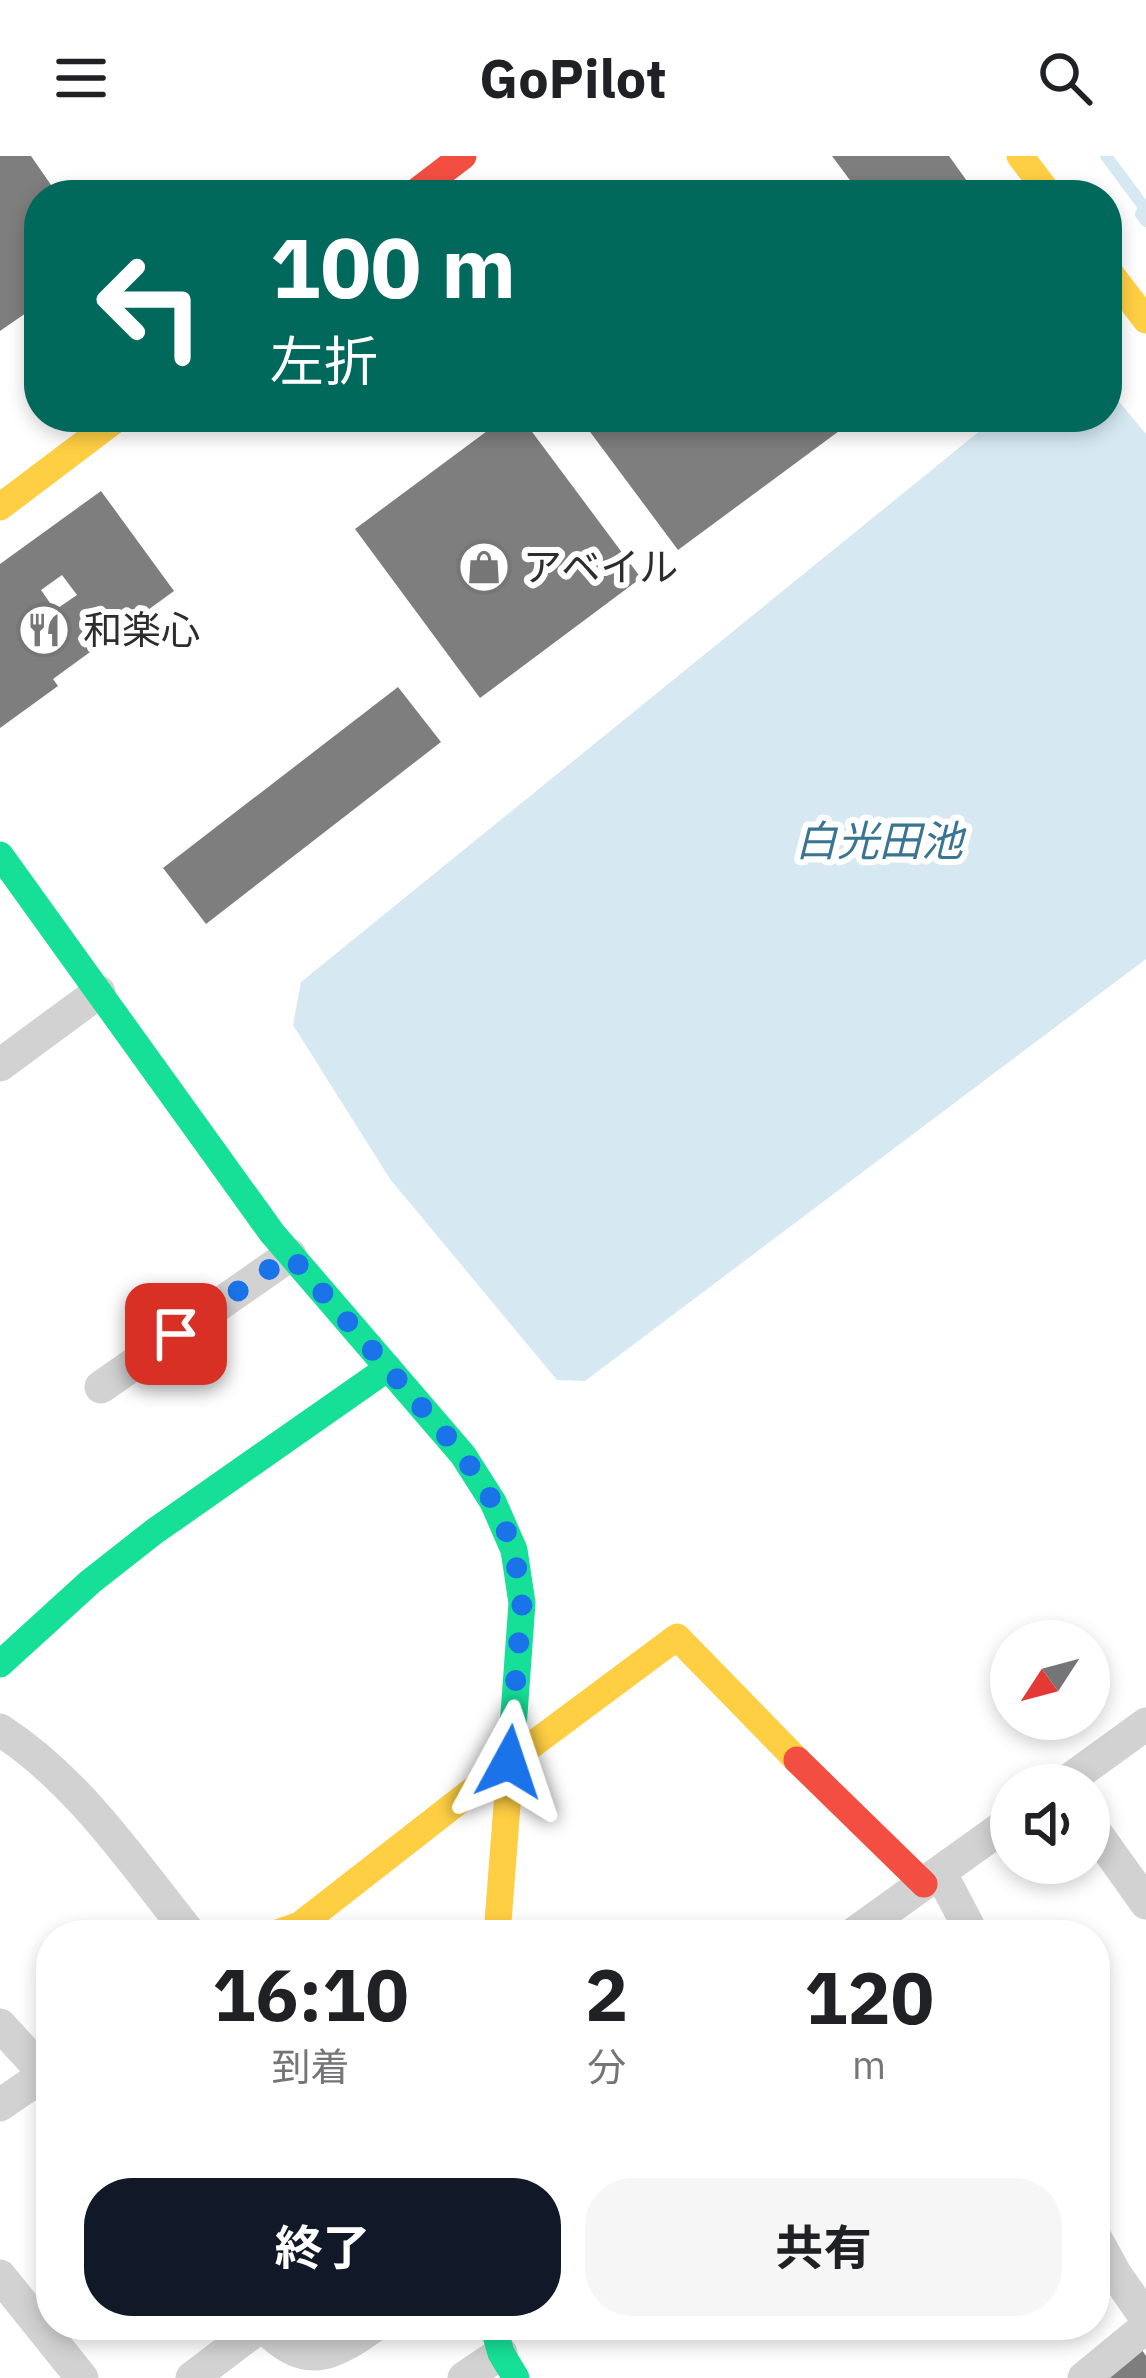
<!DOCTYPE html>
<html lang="ja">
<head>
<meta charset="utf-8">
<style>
	body { margin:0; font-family:"IBM Plex Sans","Noto Sans JP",sans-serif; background:#f6f6f6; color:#202124; height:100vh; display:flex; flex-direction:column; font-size:45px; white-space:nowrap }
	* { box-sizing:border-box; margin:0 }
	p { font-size:39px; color:#757577 }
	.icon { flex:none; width:66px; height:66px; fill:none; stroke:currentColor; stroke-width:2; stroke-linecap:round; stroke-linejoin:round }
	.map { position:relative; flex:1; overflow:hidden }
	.panel { position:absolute; left:36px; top:1764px; width:1074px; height:420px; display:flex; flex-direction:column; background:#fff; border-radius:48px; box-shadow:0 6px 18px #0003 }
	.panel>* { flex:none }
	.hud { position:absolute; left:24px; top:24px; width:1098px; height:252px; border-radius:48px; box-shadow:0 6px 18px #0003; background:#00695c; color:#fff; overflow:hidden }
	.needle { width:78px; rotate:234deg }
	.buttons { position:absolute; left:990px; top:1464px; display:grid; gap:24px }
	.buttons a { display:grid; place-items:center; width:120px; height:120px; border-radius:50%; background:#fff; box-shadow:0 6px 18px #0003; font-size:60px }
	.pin { position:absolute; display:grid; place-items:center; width:102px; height:102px; color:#fff; margin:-51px; border-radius:24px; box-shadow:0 6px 18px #0006 }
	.me { position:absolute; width:132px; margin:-66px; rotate:5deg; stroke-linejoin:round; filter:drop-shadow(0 0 9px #0008) }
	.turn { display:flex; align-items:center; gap:42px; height:252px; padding:0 48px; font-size:54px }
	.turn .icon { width:156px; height:156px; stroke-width:2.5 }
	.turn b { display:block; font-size:84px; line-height:102px }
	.eta { display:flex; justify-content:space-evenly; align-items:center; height:204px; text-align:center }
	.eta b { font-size:72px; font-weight:700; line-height:84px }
	.button { display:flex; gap:24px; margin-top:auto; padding:24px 48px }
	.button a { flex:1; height:138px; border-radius:48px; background:#111827; color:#fff; font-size:48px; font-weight:700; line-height:138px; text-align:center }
	.button a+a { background:#f6f6f6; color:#202124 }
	header { display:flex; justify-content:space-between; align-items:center; height:156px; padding:0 48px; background:#fff; font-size:54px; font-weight:700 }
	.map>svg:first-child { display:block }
	.water { fill:#d6e9f2 }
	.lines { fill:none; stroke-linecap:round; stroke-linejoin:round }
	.stream { stroke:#d6e9f2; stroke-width:12 }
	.building { fill:#7e7e7e; fill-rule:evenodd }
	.street { stroke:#d2d2d2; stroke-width:33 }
	.fast { stroke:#16e098; stroke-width:27 }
	.slow { stroke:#ffcf43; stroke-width:27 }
	.jam { stroke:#f24e42; stroke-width:27 }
	.route { stroke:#1a73e8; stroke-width:21; stroke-dasharray:0 37.8 }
	.labels { text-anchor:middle; stroke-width:12; stroke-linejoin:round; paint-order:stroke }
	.poi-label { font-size:39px; fill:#2d2d2d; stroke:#fff; text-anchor:start }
	.water-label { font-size:42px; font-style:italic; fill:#397492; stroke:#fff }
</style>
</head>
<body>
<header><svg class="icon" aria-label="menu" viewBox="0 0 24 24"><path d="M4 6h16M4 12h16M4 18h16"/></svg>GoPilot<svg class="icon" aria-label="search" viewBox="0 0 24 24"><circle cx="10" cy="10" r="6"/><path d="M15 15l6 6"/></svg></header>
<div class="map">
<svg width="1146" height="2222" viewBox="0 0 1146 2222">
	<rect width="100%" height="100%" fill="#fff"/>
	<polygon class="water" points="1107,231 1146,278 1146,803 585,1225 557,1224 390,1023 293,869 301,826 997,261 1107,261"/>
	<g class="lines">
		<polyline class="stream" points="1106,0 1144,51 1141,58 1146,65"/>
	</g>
	<g class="building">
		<polygon points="0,0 31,0 58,39 39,39 39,148 0,175"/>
		<polygon points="832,0 949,0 972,32 963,39 861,39"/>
		<polygon points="506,261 521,261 641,422 480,542 355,373"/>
		<polygon points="579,261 858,261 678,394"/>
		<path d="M101 335 174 435 53 523 58 530 0 572V408ZM62 419 77 439 55 454 41 434Z"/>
		<polygon points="398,531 441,586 206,768 163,712"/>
		<polygon points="1142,2194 1146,2200 1146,2222 1104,2222"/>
	</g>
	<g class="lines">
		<g class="street">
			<polyline points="0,909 99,836"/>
			<polyline points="101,1231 290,1099"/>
			<path d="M0 1574C79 1625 133 1707 191 1779"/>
			<polyline points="1062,1629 1146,1568"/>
			<polyline points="1089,1667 1146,1747"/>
			<polyline points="940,1716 973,1779"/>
			<polyline points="852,1779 1011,1665"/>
			<polyline points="0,1869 45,1918"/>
			<polyline points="0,1949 51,1914"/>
			<polyline points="1095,2081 1116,2119 1146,2162"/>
			<polyline points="0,2120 82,2222"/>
			<path d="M263 2169C304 2215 332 2200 375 2169"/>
			<polyline points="192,2222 262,2169"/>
			<polyline points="464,2222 501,2197"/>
			<polyline points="1084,2222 1146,2171"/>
		</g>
		<g class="fast">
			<polyline points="0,699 272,1077 463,1299 493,1346 514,1394 522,1447 513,1572"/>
			<polyline points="0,1508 90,1426 155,1375 388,1212"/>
			<polyline points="493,2169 501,2197 516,2222"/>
		</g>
		<g class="slow">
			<polyline points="1020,0 1050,39"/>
			<polyline points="1107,113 1146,164"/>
			<polyline points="0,351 119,261"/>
			<polyline points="272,1779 300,1769 509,1606 677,1481 797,1604"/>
			<polyline points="497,1779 513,1572"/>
		</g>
		<g class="jam">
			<polyline points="412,39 463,0"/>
			<polyline points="797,1604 924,1728"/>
		</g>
	</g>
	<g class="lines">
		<polyline class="route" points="176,1178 290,1099 463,1299 493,1346 504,1370 514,1394 522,1448 509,1606"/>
	</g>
	<defs>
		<g id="shop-ring" transform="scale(2.7)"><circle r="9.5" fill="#fff" stroke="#767676" stroke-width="1.5"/><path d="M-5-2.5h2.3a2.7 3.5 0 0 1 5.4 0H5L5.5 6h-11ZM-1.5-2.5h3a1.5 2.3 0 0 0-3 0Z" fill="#767676"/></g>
		<g id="restaurant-ring" transform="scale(2.7)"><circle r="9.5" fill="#fff" stroke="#767676" stroke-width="1.5"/><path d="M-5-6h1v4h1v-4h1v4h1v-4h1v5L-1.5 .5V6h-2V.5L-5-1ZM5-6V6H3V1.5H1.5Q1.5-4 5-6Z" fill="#767676"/></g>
	</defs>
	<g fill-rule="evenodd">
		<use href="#shop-ring" x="484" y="411"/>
		<use href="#restaurant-ring" x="44" y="474"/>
	</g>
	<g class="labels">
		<g class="poi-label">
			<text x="523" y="425">アベイル</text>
			<text x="83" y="488">和楽心</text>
		</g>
		<g class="water-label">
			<text x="879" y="700">白光田池</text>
		</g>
	</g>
</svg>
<div class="buttons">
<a><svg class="needle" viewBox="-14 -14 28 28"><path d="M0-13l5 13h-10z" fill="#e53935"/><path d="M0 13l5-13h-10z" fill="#757577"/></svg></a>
<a><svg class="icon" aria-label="sound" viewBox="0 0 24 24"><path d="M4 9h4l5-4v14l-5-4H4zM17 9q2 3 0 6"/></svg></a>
</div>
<div class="pin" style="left:176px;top:1178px;background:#d93025"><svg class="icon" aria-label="arrive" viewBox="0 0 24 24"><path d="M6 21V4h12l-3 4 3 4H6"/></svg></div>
<svg class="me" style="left:509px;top:1606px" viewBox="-20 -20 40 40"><path d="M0-17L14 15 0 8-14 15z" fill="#1a73e8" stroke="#fff" stroke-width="4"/></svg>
<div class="hud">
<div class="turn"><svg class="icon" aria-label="left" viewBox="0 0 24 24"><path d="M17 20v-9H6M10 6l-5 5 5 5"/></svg><div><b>100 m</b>左折</div></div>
</div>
<section class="panel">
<div class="eta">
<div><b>16:10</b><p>到着</p></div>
<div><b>2</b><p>分</p></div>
<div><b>120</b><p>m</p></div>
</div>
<div class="button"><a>終了</a><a>共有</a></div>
</section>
</div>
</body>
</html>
